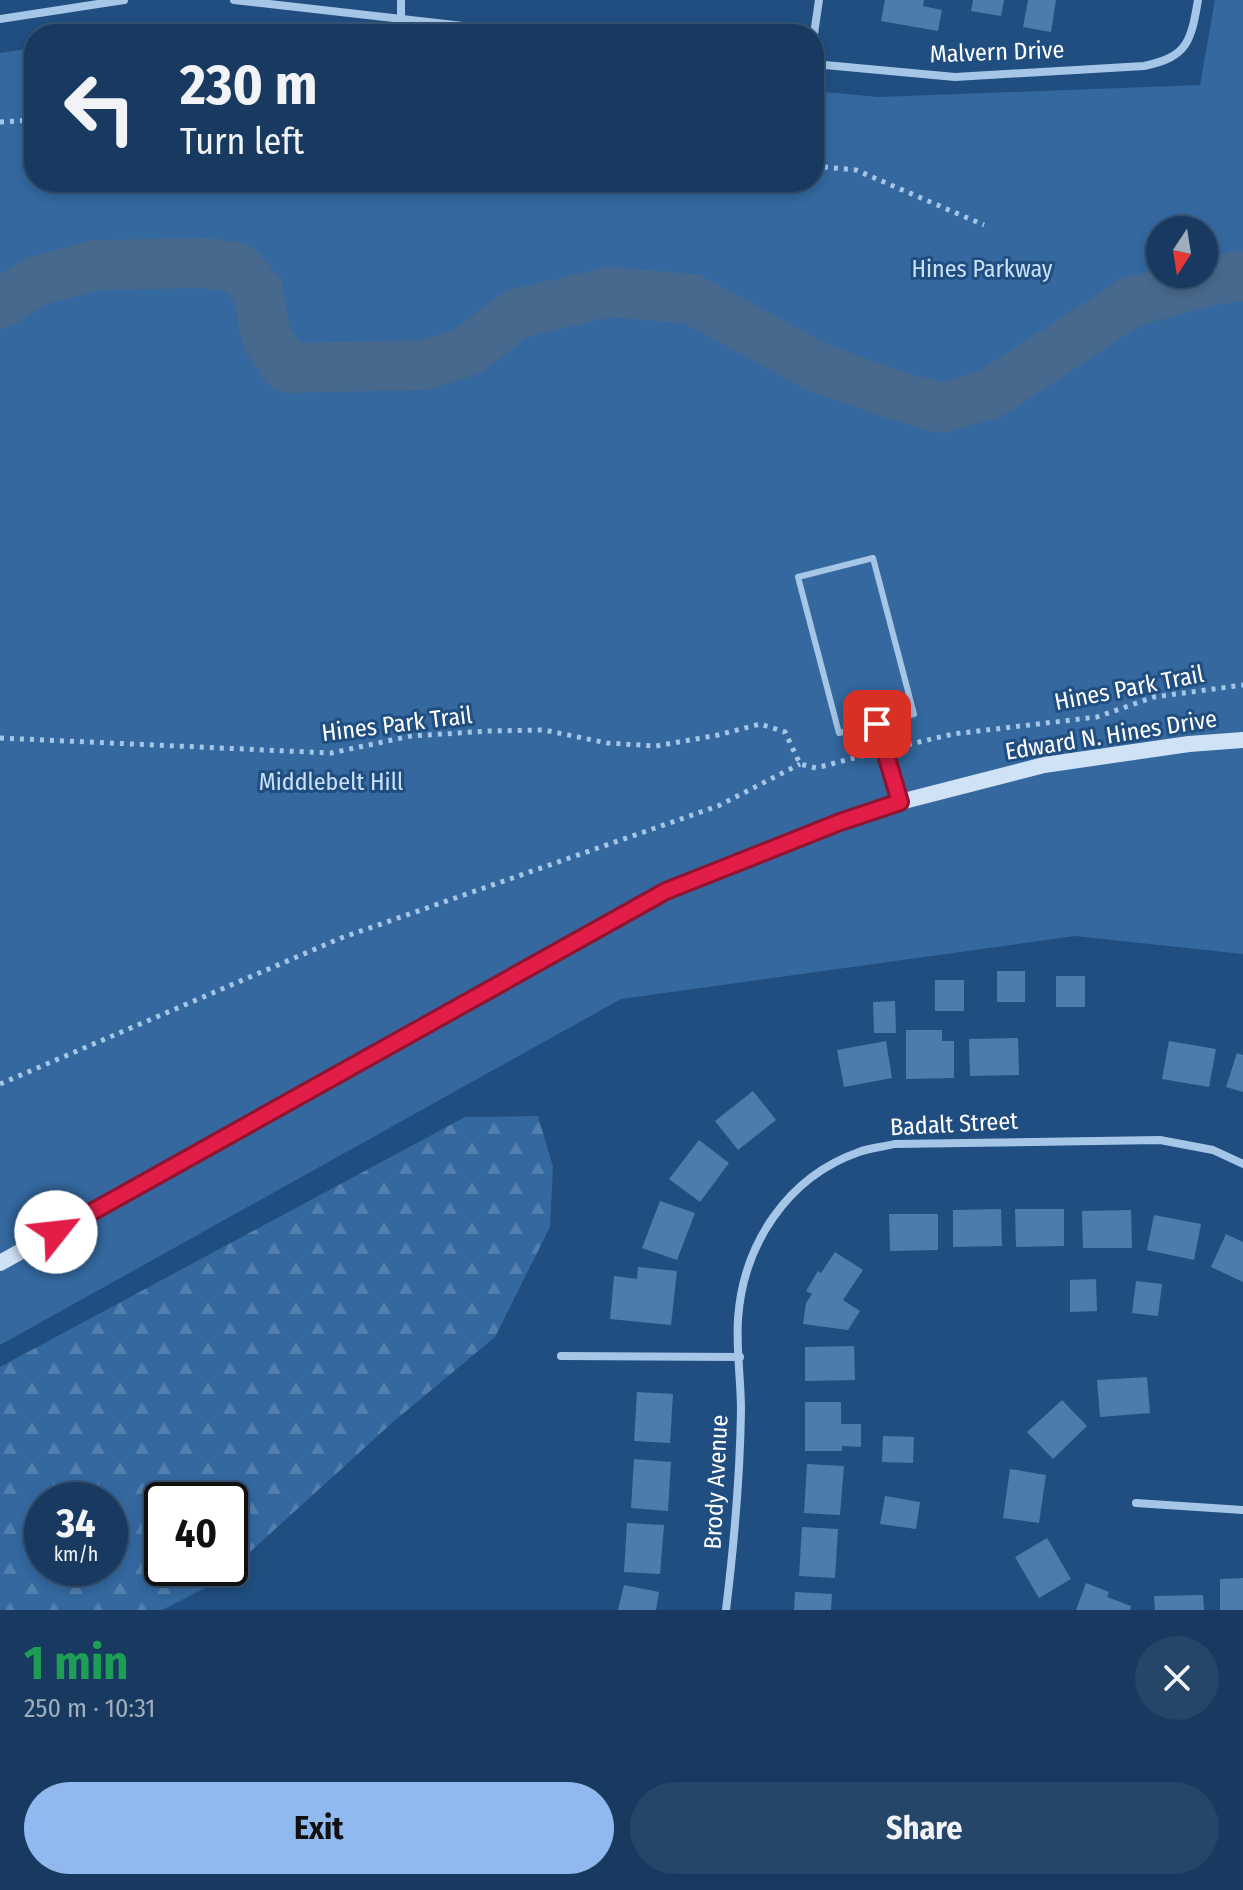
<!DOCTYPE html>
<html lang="en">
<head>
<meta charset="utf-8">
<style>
	body { margin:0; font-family:"Fira Sans Condensed",sans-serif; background:#254569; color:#f1f3f6; height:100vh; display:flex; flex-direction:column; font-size:30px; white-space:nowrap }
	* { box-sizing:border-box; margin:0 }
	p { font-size:26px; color:#9fadbd }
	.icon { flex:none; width:44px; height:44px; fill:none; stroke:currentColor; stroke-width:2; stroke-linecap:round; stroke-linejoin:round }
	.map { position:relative; height:1610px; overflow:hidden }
	.panel { display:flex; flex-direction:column; background:#183a60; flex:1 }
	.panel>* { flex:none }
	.hud { position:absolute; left:24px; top:24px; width:800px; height:168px; border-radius:32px; box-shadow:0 4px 12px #0003,0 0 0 2px #365475; background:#183a60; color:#f1f3f6; overflow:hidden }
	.needle { width:52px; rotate:192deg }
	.fabs { position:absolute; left:1146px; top:216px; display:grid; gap:16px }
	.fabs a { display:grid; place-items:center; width:72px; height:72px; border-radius:50%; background:#183a60; box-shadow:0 4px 12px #0003,0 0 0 2px #365475; font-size:40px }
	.speed { position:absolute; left:24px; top:1482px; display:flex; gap:16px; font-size:40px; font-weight:700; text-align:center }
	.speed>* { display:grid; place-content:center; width:104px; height:104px; border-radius:50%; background:#183a60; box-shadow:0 4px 12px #0003,0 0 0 2px #365475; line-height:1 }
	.speed small { font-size:20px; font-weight:400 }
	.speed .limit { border:4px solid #111; border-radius:12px; background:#fff; color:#111 }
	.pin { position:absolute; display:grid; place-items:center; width:68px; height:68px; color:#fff; margin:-34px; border-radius:16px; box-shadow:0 4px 12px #0006 }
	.me { position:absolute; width:88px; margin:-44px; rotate:61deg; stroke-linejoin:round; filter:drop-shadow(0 0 6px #0008) }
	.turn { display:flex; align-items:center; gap:28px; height:168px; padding:0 24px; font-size:36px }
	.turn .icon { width:104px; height:104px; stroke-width:2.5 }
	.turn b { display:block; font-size:56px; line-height:68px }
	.round { display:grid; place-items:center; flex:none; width:84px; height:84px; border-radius:42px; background:#254569 }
	.overview { display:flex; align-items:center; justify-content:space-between; height:136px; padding:0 24px }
	h1 { font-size:48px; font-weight:700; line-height:60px; color:#1e9e55 }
	.cta { display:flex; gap:16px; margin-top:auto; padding:16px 24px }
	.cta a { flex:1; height:92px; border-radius:48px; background:#90b9f0; color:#111; font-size:32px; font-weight:700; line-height:92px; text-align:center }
	.cta a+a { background:#254569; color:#f1f3f6 }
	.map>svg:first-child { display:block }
	.green { fill:#34689f; fill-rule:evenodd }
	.forest { fill:url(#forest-firs); fill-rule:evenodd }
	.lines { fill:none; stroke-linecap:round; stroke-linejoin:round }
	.river { stroke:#48698e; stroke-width:50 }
	.building { fill:#4d7bac }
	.path { stroke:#a6c6e8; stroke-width:5; stroke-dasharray:4 6; stroke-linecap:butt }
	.lane { stroke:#a6c6e8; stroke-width:6 }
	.street { stroke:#a6c6e8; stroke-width:8 }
	.secondary { stroke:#d0e2f6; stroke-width:16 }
	.route-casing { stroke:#92132f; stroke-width:20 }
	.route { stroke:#e11d48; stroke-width:14 }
	.labels { text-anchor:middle; stroke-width:6; stroke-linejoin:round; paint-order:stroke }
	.street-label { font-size:24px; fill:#fff; stroke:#204e80 }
	.park-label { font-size:24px; fill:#c9e0f6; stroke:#204e80 }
</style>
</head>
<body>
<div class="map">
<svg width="1243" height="1610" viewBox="0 0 1243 1610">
	<defs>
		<pattern id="forest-firs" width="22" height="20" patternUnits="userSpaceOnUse" patternTransform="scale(2)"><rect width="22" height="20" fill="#34689f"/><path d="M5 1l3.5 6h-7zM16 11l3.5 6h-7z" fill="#527fad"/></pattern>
	</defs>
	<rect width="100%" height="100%" fill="#204e80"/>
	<path class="green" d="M1215 0H1243V954L1075 936 621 999 0 1345V53L34 48V182H814V91L879 97 1200 85ZM1160 230H1204V274H1160Z"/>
	<path class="forest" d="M538 1116 553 1167 550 1227 495 1337 393 1422 217 1582 162 1610H0V1367L465 1117ZM42 1500H110V1568H42ZM162 1500H230V1568H162Z"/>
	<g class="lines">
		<polyline class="river" points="0,304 37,281 97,265 206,263 238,268 258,290 266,337 287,368 425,365 468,351 516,314 609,292 692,299 819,368 898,396 942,408 990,394 1131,302 1212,280 1243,276"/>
	</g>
	<g class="building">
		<polygon points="885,0 924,0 923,6 942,10 938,31 881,21"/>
		<polygon points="973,0 1004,0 1001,16 971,11"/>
		<polygon points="1028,0 1056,0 1051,32 1023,27"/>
		<rect x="997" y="971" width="28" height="31"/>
		<rect x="1056" y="976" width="29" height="31"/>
		<rect x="935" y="980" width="29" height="31"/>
		<polygon points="895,1001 896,1033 874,1033 873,1002"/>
		<polygon points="906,1030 942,1030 942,1041 954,1041 954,1078 906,1079"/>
		<polygon points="1018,1038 1019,1075 970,1076 969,1039"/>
		<polygon points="886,1041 892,1078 844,1087 837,1050"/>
		<polygon points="1169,1041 1216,1049 1209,1087 1162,1079"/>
		<polygon points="1237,1053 1243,1055 1243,1092 1226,1087"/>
		<polygon points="753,1091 776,1120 738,1150 715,1121"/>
		<polygon points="699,1140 729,1163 700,1202 669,1179"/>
		<polygon points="660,1201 695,1213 677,1260 642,1248"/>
		<polygon points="1001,1209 1002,1246 953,1247 953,1210"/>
		<polygon points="1015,1209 1064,1209 1064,1246 1016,1247"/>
		<polygon points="1131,1210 1132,1248 1083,1248 1082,1211"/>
		<polygon points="889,1214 938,1214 938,1250 890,1251"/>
		<polygon points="1154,1215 1201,1224 1194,1260 1147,1250"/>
		<polygon points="1226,1234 1243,1242 1243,1282 1211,1267"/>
		<polygon points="835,1252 863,1270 843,1300 860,1311 848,1330 803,1324 806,1303 812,1294 806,1291 818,1271 821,1273"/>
		<polygon points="638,1267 677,1271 671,1325 610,1319 614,1276 637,1279"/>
		<polygon points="1096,1279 1097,1311 1070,1312 1070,1280"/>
		<polygon points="1136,1281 1162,1284 1158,1316 1132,1313"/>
		<polygon points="854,1346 855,1380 805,1381 805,1347"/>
		<polygon points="1147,1377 1150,1413 1100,1417 1097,1380"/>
		<polygon points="637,1392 673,1394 670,1443 634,1441"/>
		<polygon points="1062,1400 1087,1426 1053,1459 1027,1432"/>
		<polygon points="805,1402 841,1402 841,1424 861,1424 861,1447 842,1446 842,1451 805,1451"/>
		<polygon points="883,1436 914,1437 913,1463 882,1462"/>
		<polygon points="634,1459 671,1462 668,1511 631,1508"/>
		<polygon points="807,1464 844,1466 840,1515 804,1513"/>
		<polygon points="1010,1469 1046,1475 1039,1523 1003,1518"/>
		<polygon points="885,1496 920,1502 916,1529 880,1524"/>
		<polygon points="627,1523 664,1525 660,1574 624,1572"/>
		<polygon points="802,1527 838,1529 835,1578 799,1576"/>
		<polygon points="1047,1538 1071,1579 1039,1598 1015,1557"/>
		<polygon points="1243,1578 1243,1610 1220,1610 1220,1579"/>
		<polygon points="1086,1583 1109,1592 1107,1597 1131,1606 1130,1610 1076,1610"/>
		<polygon points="624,1585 659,1592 656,1610 618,1610"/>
		<polygon points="795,1592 832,1594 831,1610 794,1610"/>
		<polygon points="1203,1595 1204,1610 1155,1610 1154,1596"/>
	</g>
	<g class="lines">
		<g class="path">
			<polyline points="0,122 34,120"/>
			<polyline points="814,166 856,170 984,225"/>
			<polyline points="0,738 331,753 411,736 489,731 544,730 607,743 656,746 718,735 760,724 785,732 800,764 816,768 869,754"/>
			<polyline points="898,747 953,734 1097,717 1154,697 1243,685"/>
			<polyline points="0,1084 341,938 718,806 800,764"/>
		</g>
		<g class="lane">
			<polygon points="873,558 914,714 839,733 798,577"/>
			<polyline points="877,724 900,801"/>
		</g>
		<g class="street">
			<polyline points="234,0 535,34"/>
			<polyline points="0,19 124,0"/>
			<polyline points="401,19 401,0"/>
			<polyline points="814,34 819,0"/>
			<path d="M814 64 955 77 1144 66C1188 57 1191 41 1198 0"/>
			<polyline points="561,1356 740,1357"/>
			<polyline points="1136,1503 1243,1510"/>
			<path d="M726 1610C734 1544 740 1477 741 1410 741 1380 736 1349 738 1319 743 1245 787 1177 859 1152 870 1148 883 1147 894 1144L1160 1140 1213 1150 1243 1164"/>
		</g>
		<polyline class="secondary" points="0,1263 666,891 840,822 900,802 1044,765 1189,744 1243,740"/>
	</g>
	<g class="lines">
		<g class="route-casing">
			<polyline id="route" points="56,1232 666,891 840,822 900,802 877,724"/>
		</g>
		<use href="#route" class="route"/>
	</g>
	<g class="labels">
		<g class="street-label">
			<text transform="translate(997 52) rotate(-2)" y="8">Malvern Drive</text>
			<text transform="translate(1129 688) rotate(-11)" y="8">Hines Park Trail</text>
			<text transform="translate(397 724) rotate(-7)" y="8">Hines Park Trail</text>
			<text transform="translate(1111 735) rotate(-9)" y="8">Edward N. Hines Drive</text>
			<text transform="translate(954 1124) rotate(-3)" y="8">Badalt Street</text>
			<text transform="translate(716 1482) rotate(-87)" y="8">Brody Avenue</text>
		</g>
		<g class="park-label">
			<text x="982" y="277">Hines Parkway</text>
			<text x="331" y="790">Middlebelt Hill</text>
		</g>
	</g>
</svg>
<div class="fabs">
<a><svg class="needle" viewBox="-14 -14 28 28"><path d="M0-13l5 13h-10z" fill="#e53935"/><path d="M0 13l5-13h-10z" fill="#9fadbd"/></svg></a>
</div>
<div class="speed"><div>34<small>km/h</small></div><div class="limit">40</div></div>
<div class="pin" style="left:877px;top:724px;background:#d93025"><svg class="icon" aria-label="arrive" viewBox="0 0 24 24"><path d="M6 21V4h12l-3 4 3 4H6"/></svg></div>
<svg class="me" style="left:56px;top:1232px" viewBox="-20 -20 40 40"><circle r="19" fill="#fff"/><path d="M0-13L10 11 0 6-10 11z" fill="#e11d48"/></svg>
<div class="hud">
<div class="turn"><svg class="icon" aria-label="left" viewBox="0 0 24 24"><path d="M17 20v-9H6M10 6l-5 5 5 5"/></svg><div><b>230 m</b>Turn left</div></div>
</div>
</div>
<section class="panel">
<div class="overview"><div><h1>1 min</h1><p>250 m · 10:31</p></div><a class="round"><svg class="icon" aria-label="close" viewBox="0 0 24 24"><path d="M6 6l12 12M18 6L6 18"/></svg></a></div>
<div class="cta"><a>Exit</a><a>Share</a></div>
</section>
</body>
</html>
